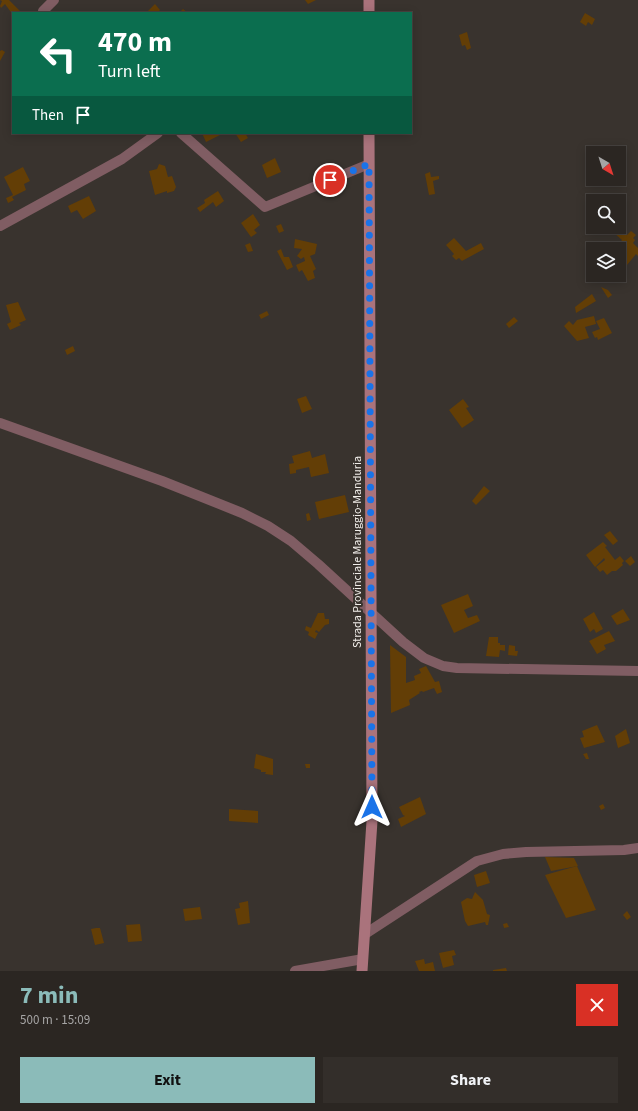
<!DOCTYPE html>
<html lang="en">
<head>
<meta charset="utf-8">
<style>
	body { margin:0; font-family:"Source Sans 3",sans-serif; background:#332e2a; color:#f1f3f6; height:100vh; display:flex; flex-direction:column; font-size:15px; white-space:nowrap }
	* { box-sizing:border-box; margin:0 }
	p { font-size:13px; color:#a6a5a5 }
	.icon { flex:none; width:22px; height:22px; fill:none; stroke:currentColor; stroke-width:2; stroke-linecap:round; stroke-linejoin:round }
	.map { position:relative; height:971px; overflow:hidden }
	.sheet { display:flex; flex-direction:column; background:#2b2622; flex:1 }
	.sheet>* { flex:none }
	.guide { position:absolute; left:12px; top:12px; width:400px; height:122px; border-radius:0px; box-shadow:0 2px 10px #0003,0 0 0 1px #474340; background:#0b6e4f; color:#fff; overflow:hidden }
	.needle { width:26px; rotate:141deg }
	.tools { position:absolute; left:586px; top:146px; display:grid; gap:8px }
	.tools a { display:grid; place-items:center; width:40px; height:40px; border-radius:0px; background:#2b2622; box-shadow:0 2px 10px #0003,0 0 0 1px #474340; font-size:20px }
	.pin { position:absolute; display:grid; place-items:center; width:34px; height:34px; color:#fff; margin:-17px; border:2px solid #fff; border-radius:50%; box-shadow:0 1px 4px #0007 }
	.me { position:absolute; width:44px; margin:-22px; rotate:0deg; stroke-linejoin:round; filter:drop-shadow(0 0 3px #0008) }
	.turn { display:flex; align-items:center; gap:14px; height:84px; padding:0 20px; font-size:18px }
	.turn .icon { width:52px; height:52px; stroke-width:2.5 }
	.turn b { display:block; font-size:28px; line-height:34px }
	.then { display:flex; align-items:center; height:38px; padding:0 20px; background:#0003; gap:8px; font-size:15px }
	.round { display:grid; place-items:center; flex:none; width:42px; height:42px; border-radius:0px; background:#332e2a }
	.head { display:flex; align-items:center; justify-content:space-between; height:68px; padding:0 20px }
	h1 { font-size:24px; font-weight:700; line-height:30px; color:#8bbbb9 }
	.action { display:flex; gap:8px; margin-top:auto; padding:8px 20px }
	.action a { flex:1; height:46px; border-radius:0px; background:#8bbbb9; color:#111; font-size:16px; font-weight:700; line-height:46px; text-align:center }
	.action a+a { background:#332e2a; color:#f1f3f6 }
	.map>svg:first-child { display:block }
	.building { fill:#633e06 }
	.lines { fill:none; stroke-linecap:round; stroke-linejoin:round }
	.minor { stroke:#805d63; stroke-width:10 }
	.secondary { stroke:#aa737c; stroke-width:11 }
	.route { stroke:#1a73e8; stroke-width:7; stroke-dasharray:0 12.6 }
	.labels { text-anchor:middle; stroke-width:4; stroke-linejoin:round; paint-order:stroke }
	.street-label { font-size:12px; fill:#f1eeea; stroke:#39332e }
</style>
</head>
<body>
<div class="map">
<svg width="638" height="971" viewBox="0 0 638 971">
	<rect width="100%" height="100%" fill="#39332e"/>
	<g class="building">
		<polygon points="0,0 9,0 22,13 13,13 13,15 5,4 1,8 0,6 2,1"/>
		<polygon points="305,0 316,0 308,4"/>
		<polygon points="155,4 160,10 157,13 146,13"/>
		<polygon points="183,9 188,13 179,13"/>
		<polygon points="585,13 595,19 592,25 588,22 586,26 580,22"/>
		<polygon points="467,32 471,48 467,50 465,45 462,46 459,35"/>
		<polygon points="2,50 5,52 0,61 0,51"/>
		<polygon points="202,133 219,133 220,135 206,142"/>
		<polygon points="235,133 245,133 248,138 241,142"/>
		<polygon points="275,158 281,172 267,178 262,165"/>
		<polygon points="159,164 165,166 168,177 172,176 176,187 174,191 167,193 167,191 155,195 149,171 157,169"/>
		<polygon points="23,167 30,181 24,184 26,190 12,197 14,200 8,203 6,198 13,195 4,177"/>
		<polygon points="430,172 431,177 439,176 439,179 433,181 435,194 429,195 425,174"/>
		<polygon points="218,191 224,201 216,207 213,202 200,212 197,208 205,203 204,200"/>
		<polygon points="89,196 96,211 83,219 77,210 71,213 68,206"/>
		<polygon points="253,214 260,225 254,230 257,233 251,237 241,223"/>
		<polygon points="619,223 627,235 631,231 636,235 633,238 635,240 633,243 638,248 638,256 636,254 627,265 619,258 619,249 614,249 622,240 612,231 616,227 619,227"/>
		<polygon points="281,224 284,231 279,233 276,226"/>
		<polygon points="454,238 466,251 481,243 484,249 462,261 459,258 456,260 452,256 454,254 446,245"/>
		<polygon points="295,239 317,244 315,254 310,256 316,269 313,271 315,278 308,281 302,270 299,272 296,265 305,261 304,257 301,259 297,256 302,249 294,248"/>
		<polygon points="250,243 253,251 248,252 245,245"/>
		<polygon points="281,249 284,257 283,257 289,257 293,267 287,270 277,251"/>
		<polygon points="601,287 608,290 612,295 608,298"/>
		<polygon points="592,294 596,301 576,313 575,307"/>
		<polygon points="18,302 26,320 19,323 21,325 10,330 7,324 11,322 6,305"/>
		<polygon points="267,311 269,315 261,319 259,315"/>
		<polygon points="594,316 596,324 585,327 589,338 577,341 564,326 569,321 573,325 577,320"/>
		<polygon points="514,317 518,321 509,328 506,324"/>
		<polygon points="604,318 612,333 598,340 597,337 595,338 592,332 600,329 596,321"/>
		<polygon points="73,346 75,351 67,355 65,350"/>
		<polygon points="306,396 312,409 302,413 297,399"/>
		<polygon points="463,399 469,407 466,408 474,420 462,428 449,410"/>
		<polygon points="310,451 312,458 325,454 329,473 311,477 309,467 296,470 296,473 290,474 289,464 294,463 292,456"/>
		<polygon points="484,486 490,491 476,505 472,501"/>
		<polygon points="345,495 349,512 319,519 315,502"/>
		<polygon points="309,513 311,520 307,521 306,514"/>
		<polygon points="610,531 618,541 613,545 604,535"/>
		<polygon points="603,542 607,546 605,547 615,560 620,556 624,561 622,563 623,565 616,571 612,571 607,575 603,570 600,572 596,567 605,560 604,558 595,567 586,555"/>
		<polygon points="631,556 635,562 630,566 625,561"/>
		<polygon points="468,594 473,606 464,610 468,618 477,615 480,621 454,633 441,605"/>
		<polygon points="623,609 630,620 617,625 611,616"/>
		<polygon points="594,612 603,629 596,633 594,629 590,632 583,619"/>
		<polygon points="318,613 324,613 325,619 329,619 329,624 325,625 319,632 316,630 315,632 318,633 315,639 308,635 309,632 305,630 306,626 311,628"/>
		<polygon points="609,631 615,641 604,645 606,649 597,654 589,641"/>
		<polygon points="489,637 498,637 498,643 500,643 500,645 505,645 505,651 500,650 499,657 486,656"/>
		<polygon points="390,645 406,657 406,683 415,680 414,676 421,673 419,669 426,666 435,682 439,681 442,692 437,694 434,688 423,692 422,691 419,692 420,693 409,700 410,705 391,713"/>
		<polygon points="509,645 515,646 515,651 518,651 517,656 508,655"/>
		<polygon points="597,725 605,742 584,748 580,738 584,737 582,731"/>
		<polygon points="626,729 630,743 618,748 615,736"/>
		<polygon points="587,753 589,759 586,759 583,754"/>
		<polygon points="256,754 273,759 273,775 265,774 266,772 261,772 261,770 254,768"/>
		<polygon points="305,764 310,764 310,768 306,768"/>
		<polygon points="420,797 426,814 401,827 398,819 405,816 403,815 399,807"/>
		<polygon points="603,804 605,808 601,810 599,806"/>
		<polygon points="229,809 258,811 258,823 229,821"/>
		<polygon points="545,857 574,858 578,866 551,871"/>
		<polygon points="577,866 596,910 566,918 545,875"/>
		<polygon points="486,871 490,883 477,887 474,875"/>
		<polygon points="475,892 483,900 487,914 490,915 488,925 486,925 485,922 468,926 465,921 461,902 467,898 472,899"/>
		<polygon points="248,901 250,923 238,925 235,909 240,908 239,903"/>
		<polygon points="200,907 202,919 185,921 183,909"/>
		<polygon points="627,911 631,917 627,920 623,915"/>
		<polygon points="507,923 509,927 504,928 503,924"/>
		<polygon points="140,924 142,941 128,942 126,925"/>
		<polygon points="96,928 100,928 104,943 95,945 91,929"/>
		<polygon points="454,950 456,955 452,956 454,965 443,968 439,953"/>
		<polygon points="424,959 425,964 433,962 435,971 419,971 415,961"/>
		<polygon points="506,968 507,971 493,971 493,970"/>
	</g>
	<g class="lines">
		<g class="minor">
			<polyline points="45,13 43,11 54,0"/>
			<polyline points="181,133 265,207 369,164"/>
			<polyline points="0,226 122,159 158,133"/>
			<polyline points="0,423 162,481 242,513 268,526 291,541 318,564 403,642 424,658 443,666 457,668 638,671"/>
			<polyline points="365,934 477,861 503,854 526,852 624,850 638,848"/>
			<polyline points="295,971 363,959"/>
		</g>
		<g class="secondary">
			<polyline points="369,13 369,0"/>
			<polyline points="362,971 372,821 369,133"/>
		</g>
	</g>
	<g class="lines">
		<polyline class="route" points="330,180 369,164 372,807"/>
	</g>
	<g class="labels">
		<g class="street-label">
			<text transform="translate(357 552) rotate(-90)" y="4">Strada Provinciale Maruggio-Manduria</text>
		</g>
	</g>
</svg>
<div class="tools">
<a><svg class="needle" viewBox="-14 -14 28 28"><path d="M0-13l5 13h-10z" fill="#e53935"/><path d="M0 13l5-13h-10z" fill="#a6a5a5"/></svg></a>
<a><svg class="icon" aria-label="search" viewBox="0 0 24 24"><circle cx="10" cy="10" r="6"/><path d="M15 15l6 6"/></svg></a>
<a><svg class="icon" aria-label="layers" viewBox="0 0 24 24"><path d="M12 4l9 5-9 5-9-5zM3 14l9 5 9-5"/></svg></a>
</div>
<div class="pin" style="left:330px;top:180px;background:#d93025"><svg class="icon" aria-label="arrive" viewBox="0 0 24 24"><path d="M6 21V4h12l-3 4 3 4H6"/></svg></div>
<svg class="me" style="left:372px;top:807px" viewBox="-20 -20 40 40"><path d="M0-17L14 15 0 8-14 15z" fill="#1a73e8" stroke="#fff" stroke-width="4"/></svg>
<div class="guide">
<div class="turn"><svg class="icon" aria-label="left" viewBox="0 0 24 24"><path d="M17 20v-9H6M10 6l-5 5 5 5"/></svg><div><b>470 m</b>Turn left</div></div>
<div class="then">Then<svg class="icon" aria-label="arrive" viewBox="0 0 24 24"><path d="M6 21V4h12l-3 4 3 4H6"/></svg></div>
</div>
</div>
<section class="sheet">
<div class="head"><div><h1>7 min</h1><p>500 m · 15:09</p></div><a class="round" style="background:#d93025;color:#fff"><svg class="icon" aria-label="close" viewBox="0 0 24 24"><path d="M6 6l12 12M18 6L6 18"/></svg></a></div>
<div class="action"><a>Exit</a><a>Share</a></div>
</section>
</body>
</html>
